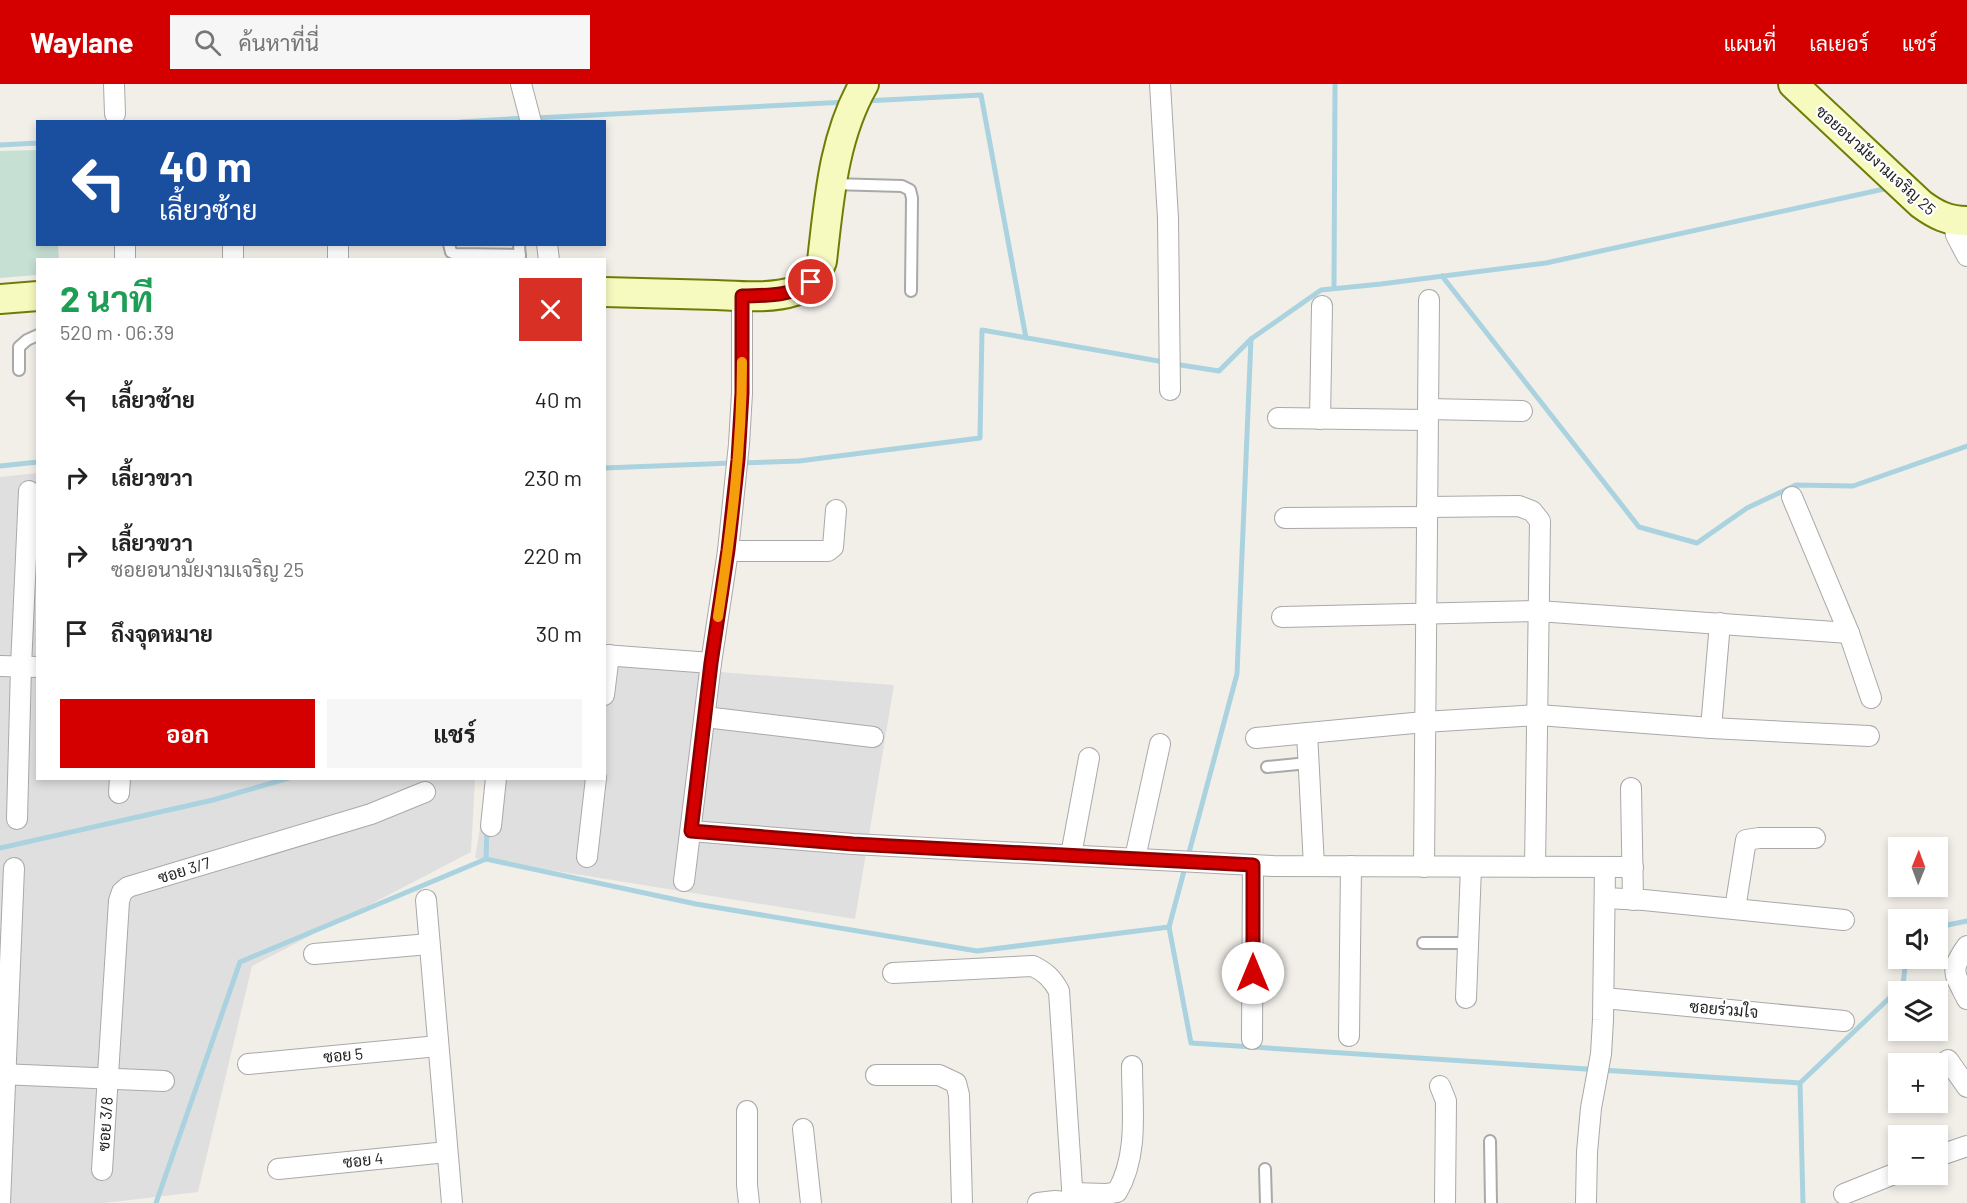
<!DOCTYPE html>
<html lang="th">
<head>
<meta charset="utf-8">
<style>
	body { margin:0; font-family:Barlow,Sarabun,sans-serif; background:#f6f6f6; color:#222; height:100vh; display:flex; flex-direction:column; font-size:22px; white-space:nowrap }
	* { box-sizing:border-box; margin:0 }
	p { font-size:20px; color:#767676 }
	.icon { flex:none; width:33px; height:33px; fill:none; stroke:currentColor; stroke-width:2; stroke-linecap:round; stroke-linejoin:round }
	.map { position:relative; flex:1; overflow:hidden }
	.drawer { position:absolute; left:36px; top:174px; width:570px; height:522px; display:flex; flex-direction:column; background:#fff; border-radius:0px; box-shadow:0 3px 9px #0003 }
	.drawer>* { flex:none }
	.top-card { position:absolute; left:36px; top:36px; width:570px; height:126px; border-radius:0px; box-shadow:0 3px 9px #0003; background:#1a4fa0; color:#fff; overflow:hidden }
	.needle { width:39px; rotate:1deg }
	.buttons { position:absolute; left:1888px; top:753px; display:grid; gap:12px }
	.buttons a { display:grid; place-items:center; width:60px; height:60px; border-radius:0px; background:#fff; box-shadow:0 3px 9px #0003; font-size:30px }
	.pin { position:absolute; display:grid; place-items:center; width:51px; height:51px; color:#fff; margin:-26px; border:3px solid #fff; border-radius:50%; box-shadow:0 2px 6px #0007 }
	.me { position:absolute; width:66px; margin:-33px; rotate:0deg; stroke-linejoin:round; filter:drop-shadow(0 0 4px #0008) }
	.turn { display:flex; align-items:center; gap:21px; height:126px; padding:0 24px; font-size:27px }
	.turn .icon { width:78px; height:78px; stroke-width:2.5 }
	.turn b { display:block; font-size:42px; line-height:51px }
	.round { display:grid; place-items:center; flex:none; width:63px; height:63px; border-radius:0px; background:#f6f6f6 }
	.headline { display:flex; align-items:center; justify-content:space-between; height:102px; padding:0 24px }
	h1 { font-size:36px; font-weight:700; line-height:45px; color:#1e9e55 }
	.primary-button { display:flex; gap:12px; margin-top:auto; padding:12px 24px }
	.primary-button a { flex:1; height:69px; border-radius:0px; background:#d40000; color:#fff; font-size:24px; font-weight:700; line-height:69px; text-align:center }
	.primary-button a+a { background:#f6f6f6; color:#222 }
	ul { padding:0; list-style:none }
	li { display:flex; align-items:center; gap:18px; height:78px; padding:0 24px }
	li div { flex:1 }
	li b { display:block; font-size:22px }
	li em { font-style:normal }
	header { display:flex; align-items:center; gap:36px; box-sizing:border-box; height:84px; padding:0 30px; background:#d40000; color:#fff }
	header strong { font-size:28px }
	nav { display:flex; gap:33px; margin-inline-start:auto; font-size:21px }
	.search { width:420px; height:54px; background:#f6f6f6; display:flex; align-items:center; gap:15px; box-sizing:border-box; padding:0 21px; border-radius:0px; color:#767676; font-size:22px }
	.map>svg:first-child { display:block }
	.residential { fill:#e0dfdf }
	.wetland { fill:#c6e0d4 }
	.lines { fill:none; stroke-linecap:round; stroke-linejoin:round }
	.stream { stroke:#aad3df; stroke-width:5 }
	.lane-casing { stroke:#a9a9a9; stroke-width:14 }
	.street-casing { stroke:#a9a9a9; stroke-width:22 }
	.secondary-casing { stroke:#707d05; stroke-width:32 }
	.lane { stroke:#fff; stroke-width:10 }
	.street { stroke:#fff; stroke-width:20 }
	.secondary { stroke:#f7fabf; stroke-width:28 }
	.route-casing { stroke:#8a0000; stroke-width:15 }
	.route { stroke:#d40000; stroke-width:10 }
	.slow { stroke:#f59e0b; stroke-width:10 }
	.labels { text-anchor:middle; stroke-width:4.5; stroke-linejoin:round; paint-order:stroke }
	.street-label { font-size:16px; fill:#222; stroke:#fff }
</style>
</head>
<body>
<header>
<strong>Waylane</strong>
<div class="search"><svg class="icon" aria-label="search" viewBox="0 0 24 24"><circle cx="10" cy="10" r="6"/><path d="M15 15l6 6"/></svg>ค้นหาที่นี่</div>
<nav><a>แผนที่</a><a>เลเยอร์</a><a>แชร์</a></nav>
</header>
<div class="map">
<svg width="1967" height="1119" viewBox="0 0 1967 1119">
	<rect width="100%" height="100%" fill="#f2efe9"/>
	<g class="residential">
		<polygon points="37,389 38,694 475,695 471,768 252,882 198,1108 104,1119 0,1119 0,393"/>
		<polygon points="605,574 731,589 894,601 855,835 475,774 488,695 604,694"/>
	</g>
	<polygon class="wetland" points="37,66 38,160 58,161 59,175 38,176 37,191 0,194 0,67"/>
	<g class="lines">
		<g class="stream">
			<polyline points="865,17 981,11 1026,254"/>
			<polyline points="535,34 847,18"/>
			<polyline points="460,38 526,34"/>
			<polyline points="0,61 38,59"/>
			<polyline points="1442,192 1639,443 1697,459 1747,424 1796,401 1853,402 1967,362"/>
			<polyline points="1334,204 1335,0"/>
			<polyline points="1251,255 1321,206 1381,200 1546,179 1884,105"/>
			<polyline points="1174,280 1219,287 1251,255 1237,590 1169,843 1191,959 1800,999 1903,901 1906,874"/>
			<polyline points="741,379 799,377 980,354 982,246 1164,278"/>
			<polyline points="0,382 38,378"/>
			<polyline points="604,384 732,379"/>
			<polyline points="0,764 213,716 289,694"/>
			<polyline points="486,775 487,744"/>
			<polyline points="1938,843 1967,837"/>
			<polyline points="1800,999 1803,1119"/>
			<polyline points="156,1119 240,878 486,775 696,820 977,867 1169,843"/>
		</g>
		<g class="lane-casing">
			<g id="lane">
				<polyline points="832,100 902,102 910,106 912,114 911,207"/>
				<polyline points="449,160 451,168 455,170 520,171"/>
				<polyline points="519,160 520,176"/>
				<polyline points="19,286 19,263 27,256 38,251"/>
				<polyline points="1267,683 1308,679"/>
				<polyline points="1423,859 1467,859"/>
				<polyline points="1490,1057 1491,1119"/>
				<polyline points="1265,1085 1266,1119"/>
			</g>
		</g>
		<g class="street-casing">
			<g id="street">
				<polyline points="114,0 115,30"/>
				<polyline points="521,0 531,38"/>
				<polyline points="1160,0 1168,134 1170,306"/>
				<polyline points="1954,137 1956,151 1967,172"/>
				<polyline points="125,160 125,176"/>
				<polyline points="338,160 338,176"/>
				<polyline points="547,160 549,176"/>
				<polyline points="233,176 233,160"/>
				<polyline points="1428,325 1522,327"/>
				<polyline points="1278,334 1427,336"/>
				<polyline points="1320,335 1322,222"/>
				<polyline points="1792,413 1849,549 1871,614"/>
				<polyline points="1427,423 1519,422 1532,427 1540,437 1535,783"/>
				<polyline points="1285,434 1427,433"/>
				<polyline points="728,467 828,467 833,463 836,426"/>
				<polyline points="1282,533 1538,527 1849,549"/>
				<polyline points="604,571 711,579"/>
				<polyline points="0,582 38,583"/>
				<polyline points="604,611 609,571"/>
				<polyline points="705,633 873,653"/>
				<polyline points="1711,644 1720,539"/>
				<polyline points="1307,649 1314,782"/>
				<polyline points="1256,654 1424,638 1538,631 1711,644 1869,652"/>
				<polyline points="1631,704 1633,816"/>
				<polyline points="119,709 120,694"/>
				<polyline points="17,735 21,583 29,407"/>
				<polyline points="491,742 496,694"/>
				<polyline points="691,747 853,760 1273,782 1633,783"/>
				<polyline points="1071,771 1089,674"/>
				<polyline points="587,773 596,694"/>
				<polyline points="1135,774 1160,660"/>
				<polyline points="1424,783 1429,216"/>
				<polyline points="684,797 711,579 728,467 739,360 742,309 742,212"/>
				<polyline points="1605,814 1644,816 1844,836"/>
				<polyline points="426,816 452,1119"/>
				<polyline points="1735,825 1746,756 1759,754 1815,754"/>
				<path d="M1967 862C1949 887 1954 889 1967 915"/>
				<polyline points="314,870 429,860"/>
				<path d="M893 889 1033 882C1045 888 1052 894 1059 907L1073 1118"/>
				<polyline points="1466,914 1471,783"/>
				<polyline points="1604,914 1844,937"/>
				<polyline points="1349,952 1351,782"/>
				<polyline points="1252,955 1253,781"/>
				<polyline points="1948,976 1967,1003"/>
				<polyline points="248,980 438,962"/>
				<polyline points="0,990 164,997"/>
				<polyline points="876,991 939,991 956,999 959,1011 962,1119"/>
				<polyline points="1440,1002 1446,1017 1445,1119"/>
				<polyline points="747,1027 747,1101 749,1119"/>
				<polyline points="803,1045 811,1119"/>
				<polyline points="1938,1072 1967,1062"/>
				<polyline points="278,1085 447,1068"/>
				<polyline points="102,1086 119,817 122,808 128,803 371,730 425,708"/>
				<path d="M1072 1109 1106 1110 1117 1108C1139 1071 1132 1023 1132 982"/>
				<polyline points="1844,1110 1899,1088"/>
				<polyline points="0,1119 14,784"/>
				<polyline points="1038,1119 1055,1117 1074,1119"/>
				<polyline points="1586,1119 1587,1068 1591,1024 1601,970 1603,936 1605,783"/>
			</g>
		</g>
		<g class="secondary-casing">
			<g id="secondary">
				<path d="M1793 0 1921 120C1936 131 1948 137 1967 137"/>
				<path d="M604 208C642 209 679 210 716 211 741 212 771 215 795 207 810 202 817 191 822 177 829 117 833 54 864 0"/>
				<polyline points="0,215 38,212"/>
			</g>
		</g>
		<use href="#lane" class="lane"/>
		<use href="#street" class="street"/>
		<use href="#secondary" class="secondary"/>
	</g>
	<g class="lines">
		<g class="route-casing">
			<path id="route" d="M811 198C787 213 769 211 742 212V309L738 376 728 466 711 579 691 747 853 760 1253 781V889"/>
		</g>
		<use href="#route" class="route"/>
		<path class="slow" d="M718 533C731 448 742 363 742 278"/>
	</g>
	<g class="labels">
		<g class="street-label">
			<text transform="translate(1876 76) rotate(42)" y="6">ซอยอนามัยงามเจริญ 25</text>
			<text transform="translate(184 786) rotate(-17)" y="6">ซอย 3/7</text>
			<text transform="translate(1724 925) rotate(5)" y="6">ซอยร่วมใจ</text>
			<text transform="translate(343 971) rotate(-5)" y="6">ซอย 5</text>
			<text transform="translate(105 1040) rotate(-86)" y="6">ซอย 3/8</text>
			<text transform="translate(363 1076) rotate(-6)" y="6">ซอย 4</text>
		</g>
	</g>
</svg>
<div class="buttons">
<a><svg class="needle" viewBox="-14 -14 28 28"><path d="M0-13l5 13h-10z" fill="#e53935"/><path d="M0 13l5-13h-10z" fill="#767676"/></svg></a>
<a><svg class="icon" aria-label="sound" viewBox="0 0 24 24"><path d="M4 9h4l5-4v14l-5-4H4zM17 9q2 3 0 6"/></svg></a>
<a><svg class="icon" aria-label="layers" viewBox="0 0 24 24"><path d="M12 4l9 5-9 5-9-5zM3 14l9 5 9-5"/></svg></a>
<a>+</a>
<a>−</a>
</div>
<div class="pin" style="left:811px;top:198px;background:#d93025"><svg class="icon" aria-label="arrive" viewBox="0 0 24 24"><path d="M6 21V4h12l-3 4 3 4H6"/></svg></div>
<svg class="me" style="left:1253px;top:889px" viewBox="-20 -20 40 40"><circle r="19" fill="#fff"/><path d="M0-13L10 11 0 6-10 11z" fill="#d40000"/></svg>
<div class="top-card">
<div class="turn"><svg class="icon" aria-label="left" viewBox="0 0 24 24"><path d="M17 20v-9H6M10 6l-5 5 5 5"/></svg><div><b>40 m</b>เลี้ยวซ้าย</div></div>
</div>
<section class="drawer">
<div class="headline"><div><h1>2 นาที</h1><p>520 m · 06:39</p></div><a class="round" style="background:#d93025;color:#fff"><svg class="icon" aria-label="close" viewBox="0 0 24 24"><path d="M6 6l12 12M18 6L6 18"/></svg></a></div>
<ul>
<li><svg class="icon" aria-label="left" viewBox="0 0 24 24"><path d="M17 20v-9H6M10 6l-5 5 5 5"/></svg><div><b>เลี้ยวซ้าย</b></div><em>40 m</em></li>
<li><svg class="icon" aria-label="right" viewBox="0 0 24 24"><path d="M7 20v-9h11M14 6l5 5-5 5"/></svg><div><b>เลี้ยวขวา</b></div><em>230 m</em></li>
<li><svg class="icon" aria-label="right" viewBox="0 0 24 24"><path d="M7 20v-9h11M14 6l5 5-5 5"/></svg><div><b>เลี้ยวขวา</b><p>ซอยอนามัยงามเจริญ 25</p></div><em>220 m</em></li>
<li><svg class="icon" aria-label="arrive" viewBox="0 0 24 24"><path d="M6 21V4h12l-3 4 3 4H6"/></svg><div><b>ถึงจุดหมาย</b></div><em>30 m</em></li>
</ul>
<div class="primary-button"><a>ออก</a><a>แชร์</a></div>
</section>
</div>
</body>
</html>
